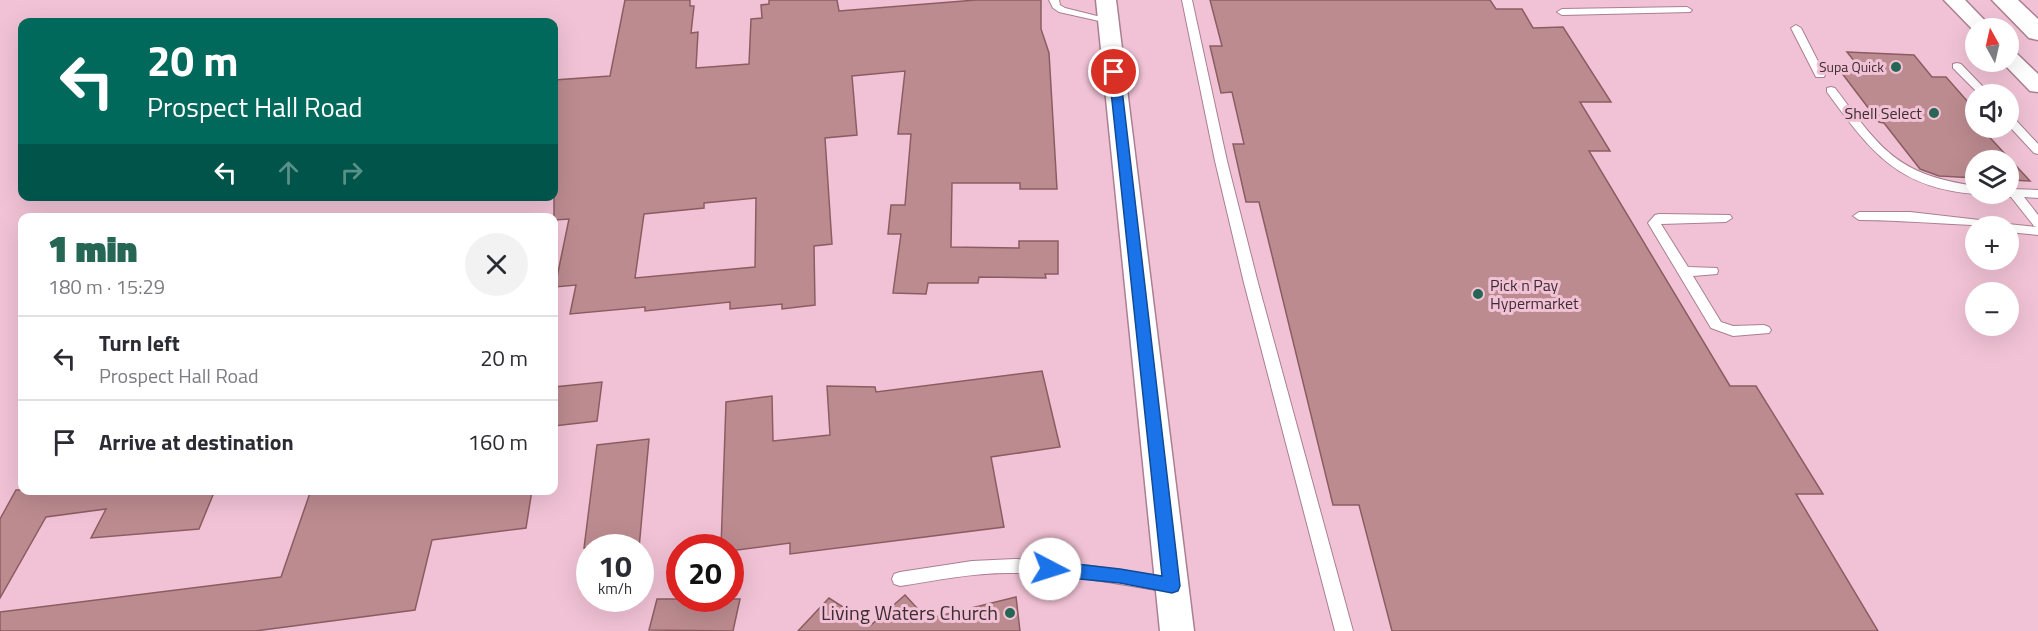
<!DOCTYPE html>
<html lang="en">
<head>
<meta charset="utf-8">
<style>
	body { margin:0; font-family:"Titillium Web",sans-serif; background:#f2f2f3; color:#2b2b33; height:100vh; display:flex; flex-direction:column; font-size:22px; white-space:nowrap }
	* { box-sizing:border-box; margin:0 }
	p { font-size:20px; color:#7c7c81 }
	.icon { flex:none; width:33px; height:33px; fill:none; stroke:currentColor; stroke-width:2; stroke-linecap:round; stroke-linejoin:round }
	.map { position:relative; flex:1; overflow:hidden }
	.details { position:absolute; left:18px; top:213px; width:540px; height:282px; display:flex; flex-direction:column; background:#fff; border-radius:12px; box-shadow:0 6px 24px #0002 }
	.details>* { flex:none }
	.hud { position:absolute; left:18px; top:18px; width:540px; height:183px; border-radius:12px; box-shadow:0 6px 24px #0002; background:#00695c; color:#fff; overflow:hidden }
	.needle { width:39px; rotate:352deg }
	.buttons { position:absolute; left:1965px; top:18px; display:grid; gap:12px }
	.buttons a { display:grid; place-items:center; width:54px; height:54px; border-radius:50%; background:#fff; box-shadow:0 6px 24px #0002; font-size:30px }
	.speed { position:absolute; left:576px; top:534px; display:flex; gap:12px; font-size:30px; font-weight:700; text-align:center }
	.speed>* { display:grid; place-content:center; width:78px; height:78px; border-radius:50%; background:#fff; box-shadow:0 6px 24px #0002; line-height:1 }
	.speed small { font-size:15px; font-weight:400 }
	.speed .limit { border:9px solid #d22; background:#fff; color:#111 }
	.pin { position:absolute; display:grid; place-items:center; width:51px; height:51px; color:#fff; margin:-26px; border:3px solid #fff; border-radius:50%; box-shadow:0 2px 6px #0007 }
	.me { position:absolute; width:66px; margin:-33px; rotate:95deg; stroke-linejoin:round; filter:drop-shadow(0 0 4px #0008) }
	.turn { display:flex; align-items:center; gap:21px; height:126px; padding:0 30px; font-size:27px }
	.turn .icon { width:78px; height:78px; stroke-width:2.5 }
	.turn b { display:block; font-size:42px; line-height:51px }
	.lanes { display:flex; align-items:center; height:57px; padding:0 30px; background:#0003; justify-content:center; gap:30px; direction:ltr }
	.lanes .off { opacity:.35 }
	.round { display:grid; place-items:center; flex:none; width:63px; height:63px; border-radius:32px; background:#f2f2f3 }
	.overview { display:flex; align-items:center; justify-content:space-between; height:102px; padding:0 30px }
	h1 { font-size:36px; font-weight:800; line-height:45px; color:#256654 }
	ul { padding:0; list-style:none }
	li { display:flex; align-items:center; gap:18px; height:84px; padding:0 30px; border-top:2px solid #e1e1e2 }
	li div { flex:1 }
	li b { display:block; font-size:22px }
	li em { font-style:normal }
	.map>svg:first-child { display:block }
	.building { fill:#bc8b90; stroke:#8b5d62; stroke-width:1.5; fill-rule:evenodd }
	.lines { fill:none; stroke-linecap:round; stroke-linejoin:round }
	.lane-casing { stroke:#aa7f91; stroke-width:2 }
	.street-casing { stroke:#aa7f91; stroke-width:3 }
	.highway-casing { stroke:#aa7f91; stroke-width:3 }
	.lane { fill:#fff; fill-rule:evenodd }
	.street { fill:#fff; fill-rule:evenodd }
	.highway { fill:#fff; fill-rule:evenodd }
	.route { fill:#1a73e8; stroke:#114b97; stroke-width:1.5 }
	.poi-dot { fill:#256654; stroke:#f1c2d5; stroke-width:2 }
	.labels { text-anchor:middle; stroke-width:6; stroke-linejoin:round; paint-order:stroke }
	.far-poi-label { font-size:14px; fill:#3f2d34; stroke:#f1c2d5; text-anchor:end }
	.poi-label { font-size:16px; fill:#3f2d34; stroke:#f1c2d5; text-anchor:end }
	.near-poi-label { font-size:20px; fill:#3f2d34; stroke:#f1c2d5; text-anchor:end }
</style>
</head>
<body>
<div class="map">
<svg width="2038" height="631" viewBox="0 0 2038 631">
	<rect width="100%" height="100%" fill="#f1c2d5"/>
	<g class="building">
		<path d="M625 0H690V6H694L691 33 698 32 696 68 749 64 751 19 762 18 761 5 769 4V0H837L839 11 976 0H1041V29L1049 53 1057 189H1020V183H952L951 247 1019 248V241H1058V274H1045L1046 278 979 277 978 283H928L926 294 893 293 901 234H888L891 205H905L911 134H898L905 71 852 76 857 135 825 138 832 244 814 246 815 305 782 309V304L730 309V302L645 311V307L570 314 576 285 555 287 569 219 554 220V80L610 76ZM756 198 755 267 635 278 644 214 704 208V203Z"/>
		<polygon points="1210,0 1490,0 1496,9 1522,9 1533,28 1563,27 1611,102 1580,102 1610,151 1589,151 1730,386 1756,386 1823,494 1796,494 1878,631 1392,631 1359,505 1333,505 1259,202 1246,202 1233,144 1244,144 1232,92 1221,93 1210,46 1222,46"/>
		<polygon points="1847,52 1914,55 1932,77 1946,77 1976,111 1976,128 1981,128 2030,181 2008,180 2008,160 1976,160 1976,178 1939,176 1920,169 1884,123 1879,122 1841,72 1864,73"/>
		<polygon points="1042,371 1060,447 991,457 1004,527 790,554 790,543 730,551 730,548 721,548 726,402 772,396 773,441 830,435 827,386 875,387 876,392"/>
		<polygon points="602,382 597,421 554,426 554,387"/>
		<polygon points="649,439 639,548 584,548 597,445"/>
		<polygon points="16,490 215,490 199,529 91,538 106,509 46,517 0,598 0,519"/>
		<polygon points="311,490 532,490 526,528 432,540 415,610 255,631 0,631 0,612 281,577"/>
		<polygon points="905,595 927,619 1016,597 1020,631 798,631 829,598 871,625"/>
		<polygon points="657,599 740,599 733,631 649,630"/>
	</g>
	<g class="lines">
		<g class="lane-casing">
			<g id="lane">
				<polygon points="1049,0 1059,0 1060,5 1065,8 1113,20 1108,23 1059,12 1053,8"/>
				<polygon points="1182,0 1192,0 1227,161 1258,283 1353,631 1335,631 1244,283 1215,161"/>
				<polygon points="1687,7 1692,10 1690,12 1562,15 1557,12 1562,9"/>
				<polygon points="1796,25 1801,28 1825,75 1824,77 1816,77 1815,75 1791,28"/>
				<polygon points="1957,63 1961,64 1990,94 1979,94 1953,68 1953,64"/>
				<path d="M1831 87 1835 88C1880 148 1896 175 1976 186L1977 194C1898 189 1870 151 1827 92V88Z"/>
				<polygon points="2008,115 2012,116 2038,144 2038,154 2034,153 2008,125"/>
				<path d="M2010 189 2038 190V198L2024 197 2038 215V235L2008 232V226C1959 226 1910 220 1859 220L1853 216 1859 212H1910L1997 222 2003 226 2008 224 2037 227 2034 226 2011 197 2006 196 2004 194H2008Z"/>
				<polygon points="1659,214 1730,215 1732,218 1726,222 1661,224 1688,267 1717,268 1718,271 1717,274 1693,276 1721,322 1733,326 1764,325 1769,327 1771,330 1769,333 1733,336 1711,328 1648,223 1655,215"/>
				<path d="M1015 559C1068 562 1120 569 1172 579L1178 581 1180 586 1178 591 1172 593C1121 584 1068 574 1015 573 977 572 938 580 900 586L894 584 892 579 894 574 900 572 972 561Z"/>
			</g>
		</g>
		<g class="street-casing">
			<g id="street">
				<polygon points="1096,0 1116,0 1194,631 1160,631"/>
				<polygon points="1944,0 1965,0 1992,28 1976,28 1975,32"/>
				<polygon points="2008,50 2015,52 2038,74 2038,92 2030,91 2002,62 2008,62"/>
			</g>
		</g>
		<g class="highway-casing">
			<polygon id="highway" points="1992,0 2018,0 2038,19 2038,40 2029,38"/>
		</g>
		<use href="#lane" class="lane"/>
		<use href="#street" class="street"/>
		<use href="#highway" class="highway"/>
	</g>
	<polygon class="route" points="1114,68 1120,72 1180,586 1178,591 1172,593 1120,583 1050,576 1044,574 1042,569 1044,564 1050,561 1120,569 1162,576 1109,72"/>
	<g class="poi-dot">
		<circle cx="1896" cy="67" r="6"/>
		<circle cx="1934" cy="113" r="6"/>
		<circle cx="1478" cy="294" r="6"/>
		<circle cx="1010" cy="613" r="6"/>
	</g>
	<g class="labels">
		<g class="far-poi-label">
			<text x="1884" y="72">Supa Quick</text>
		</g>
		<g class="poi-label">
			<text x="1922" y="119">Shell Select</text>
			<text x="1490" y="291" text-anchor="start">Pick n Pay<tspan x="1490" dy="18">Hypermarket</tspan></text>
		</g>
		<g class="near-poi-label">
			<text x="998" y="620">Living Waters Church</text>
		</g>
	</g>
</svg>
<div class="buttons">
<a><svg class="needle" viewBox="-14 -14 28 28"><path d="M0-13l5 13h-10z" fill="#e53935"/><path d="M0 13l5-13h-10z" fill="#7c7c81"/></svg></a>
<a><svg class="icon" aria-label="sound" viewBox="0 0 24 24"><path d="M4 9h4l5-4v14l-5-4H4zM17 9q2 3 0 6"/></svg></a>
<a><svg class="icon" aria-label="layers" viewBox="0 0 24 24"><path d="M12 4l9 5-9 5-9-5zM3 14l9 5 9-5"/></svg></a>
<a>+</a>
<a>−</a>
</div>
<div class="speed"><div>10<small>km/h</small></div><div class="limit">20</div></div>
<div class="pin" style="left:1114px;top:72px;background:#d93025"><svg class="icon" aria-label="arrive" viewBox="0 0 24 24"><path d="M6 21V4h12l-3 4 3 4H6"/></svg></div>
<svg class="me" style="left:1050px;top:569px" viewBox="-20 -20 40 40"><circle r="19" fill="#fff"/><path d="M0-13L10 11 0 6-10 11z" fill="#1a73e8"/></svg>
<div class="hud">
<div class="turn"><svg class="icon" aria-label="left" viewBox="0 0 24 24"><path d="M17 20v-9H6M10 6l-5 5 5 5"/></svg><div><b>20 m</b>Prospect Hall Road</div></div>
<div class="lanes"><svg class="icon" aria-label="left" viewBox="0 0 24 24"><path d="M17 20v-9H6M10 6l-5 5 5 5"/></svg><svg class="icon off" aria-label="ahead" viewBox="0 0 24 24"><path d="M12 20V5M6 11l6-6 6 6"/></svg><svg class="icon off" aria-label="right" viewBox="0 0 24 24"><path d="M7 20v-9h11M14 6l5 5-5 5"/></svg></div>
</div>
<section class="details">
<div class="overview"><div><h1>1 min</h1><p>180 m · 15:29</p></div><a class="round"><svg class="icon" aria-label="close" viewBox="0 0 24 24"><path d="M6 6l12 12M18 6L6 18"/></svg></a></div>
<ul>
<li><svg class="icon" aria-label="left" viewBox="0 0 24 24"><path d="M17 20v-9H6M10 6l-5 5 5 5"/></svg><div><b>Turn left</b><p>Prospect Hall Road</p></div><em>20 m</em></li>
<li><svg class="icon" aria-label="arrive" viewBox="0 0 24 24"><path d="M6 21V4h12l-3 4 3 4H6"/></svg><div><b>Arrive at destination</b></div><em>160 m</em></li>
</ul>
</section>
</div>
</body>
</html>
